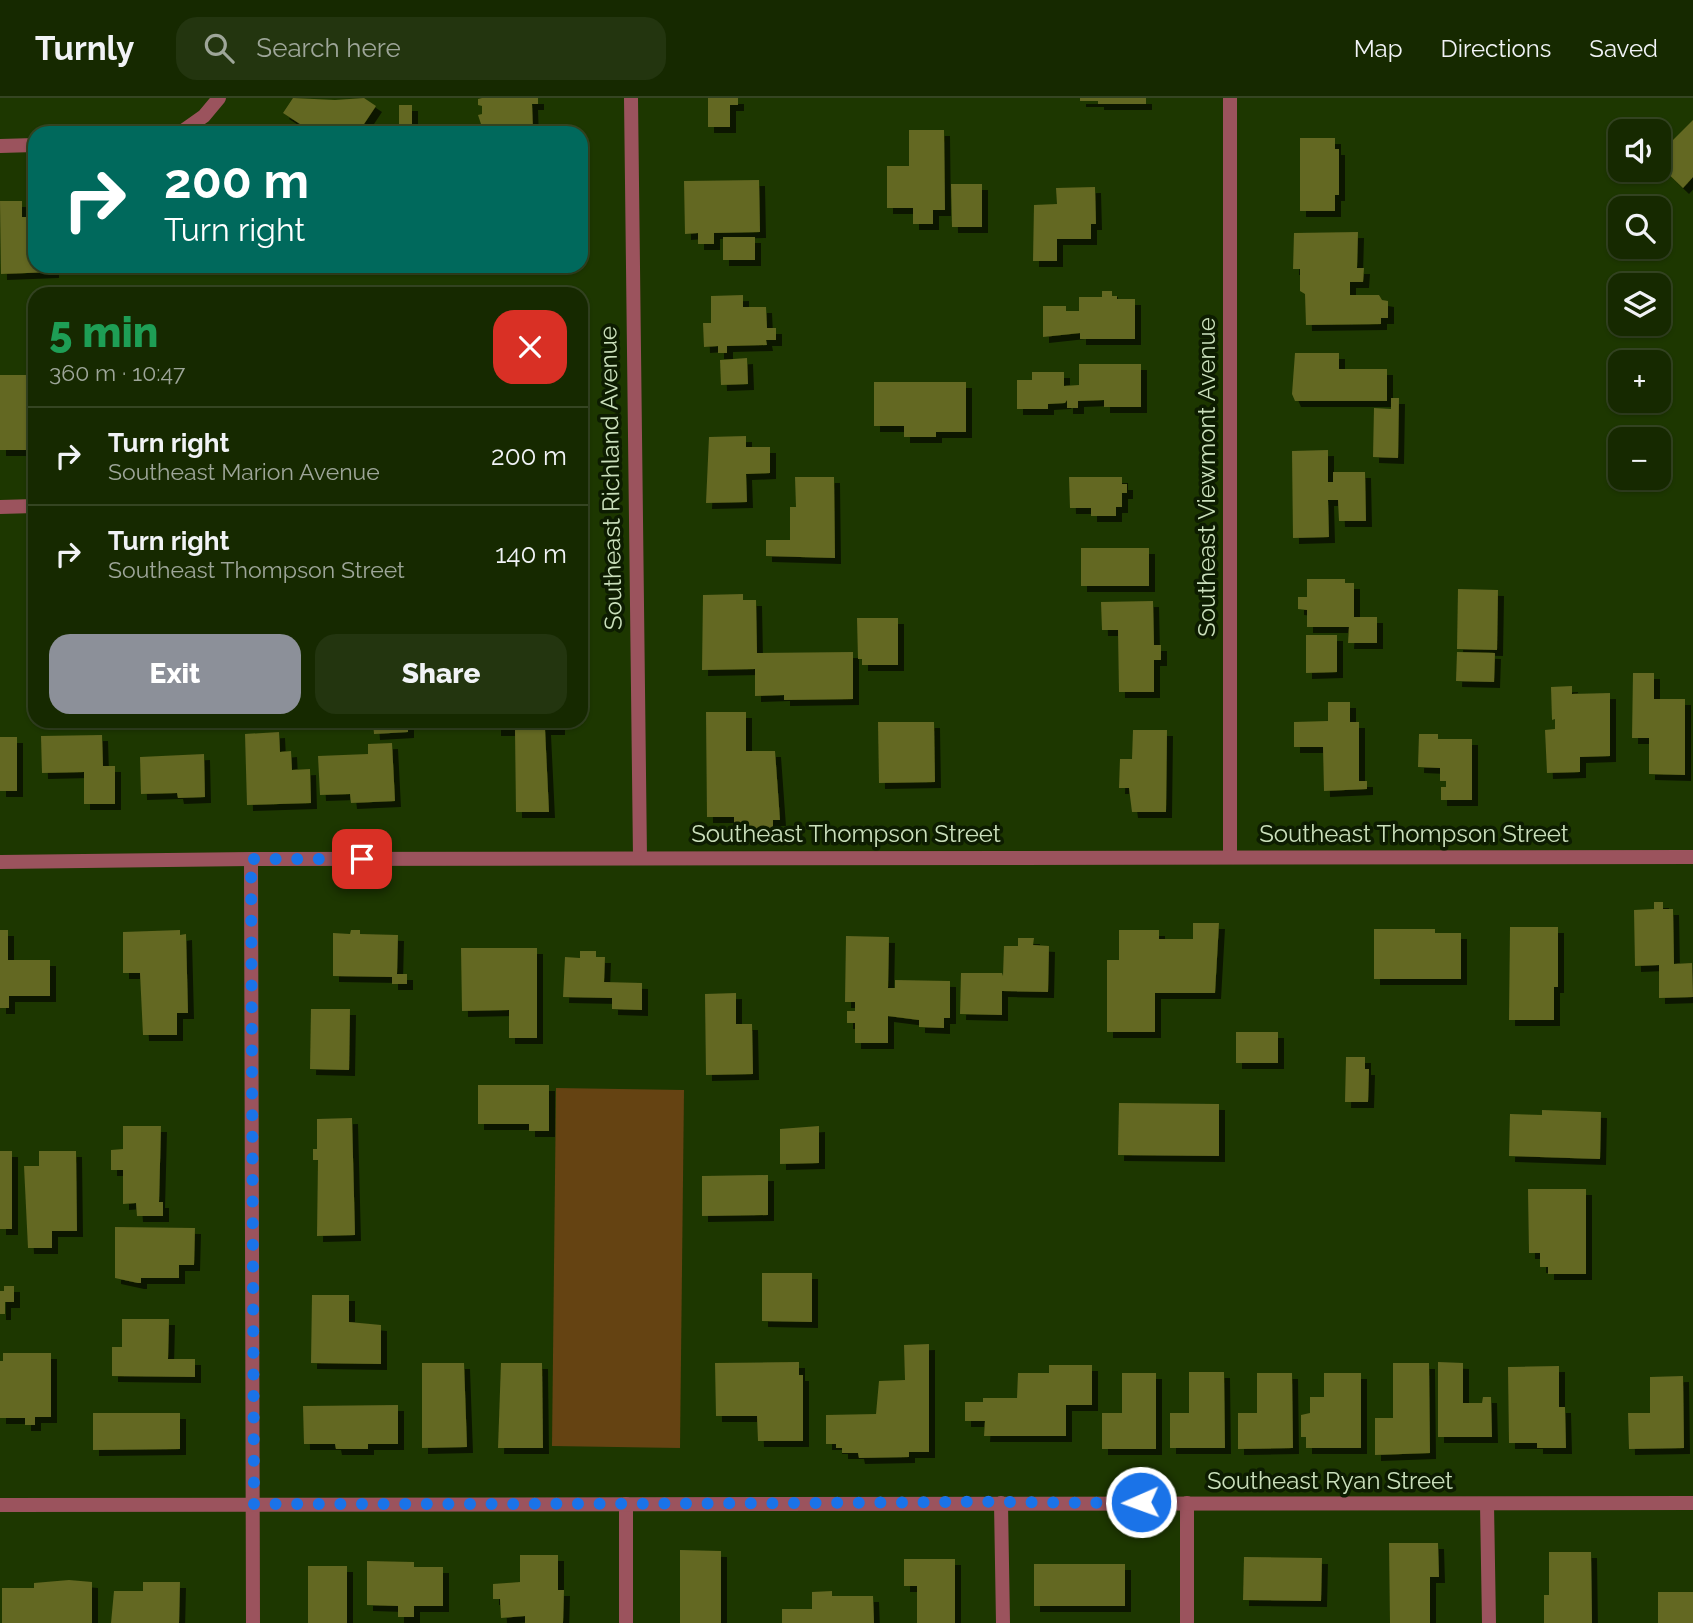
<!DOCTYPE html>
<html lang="en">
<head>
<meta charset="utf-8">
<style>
	body { margin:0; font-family:Raleway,sans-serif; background:#23350f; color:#f1f3f6; height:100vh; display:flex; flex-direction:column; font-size:26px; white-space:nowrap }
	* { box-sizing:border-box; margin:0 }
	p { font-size:23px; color:#9ea699 }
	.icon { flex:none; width:38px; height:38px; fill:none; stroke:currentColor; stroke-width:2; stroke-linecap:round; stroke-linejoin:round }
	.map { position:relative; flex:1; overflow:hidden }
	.side { position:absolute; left:28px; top:189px; width:560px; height:441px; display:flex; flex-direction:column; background:#162900; border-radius:21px; box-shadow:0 2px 5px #0004,0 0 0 2px #354522 }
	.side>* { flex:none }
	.hud { position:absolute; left:28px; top:28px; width:560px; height:147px; border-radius:21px; box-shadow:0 2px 5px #0004,0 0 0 2px #354522; background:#00695c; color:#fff; overflow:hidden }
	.tools { position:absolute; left:1608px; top:21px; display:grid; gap:14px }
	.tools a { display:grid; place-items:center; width:63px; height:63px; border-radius:14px; background:#162900; box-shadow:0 2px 5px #0004,0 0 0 2px #354522; font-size:35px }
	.pin { position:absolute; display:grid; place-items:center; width:60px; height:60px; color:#fff; margin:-30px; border-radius:14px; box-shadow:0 4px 10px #0006 }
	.me { position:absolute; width:77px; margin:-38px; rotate:268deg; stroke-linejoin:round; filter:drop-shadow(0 0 5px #0008) }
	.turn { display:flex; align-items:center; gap:24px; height:147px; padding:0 21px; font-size:32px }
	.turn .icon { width:91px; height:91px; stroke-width:2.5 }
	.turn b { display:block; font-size:49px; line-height:60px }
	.round { display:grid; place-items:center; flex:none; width:74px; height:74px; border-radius:21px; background:#23350f }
	.headline { display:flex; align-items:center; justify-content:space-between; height:119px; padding:0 21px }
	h1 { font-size:42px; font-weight:800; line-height:52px; color:#1e9e55 }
	.button { display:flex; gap:14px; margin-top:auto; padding:14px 21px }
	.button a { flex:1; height:80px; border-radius:21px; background:#8c9099; color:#fff; font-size:28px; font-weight:800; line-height:80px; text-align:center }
	.button a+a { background:#23350f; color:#f1f3f6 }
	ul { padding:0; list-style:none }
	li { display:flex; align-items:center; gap:21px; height:98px; padding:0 21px; border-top:2px solid #354522 }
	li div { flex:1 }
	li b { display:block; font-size:26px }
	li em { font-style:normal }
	header { display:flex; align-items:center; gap:42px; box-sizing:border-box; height:98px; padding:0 35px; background:#162900; border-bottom:2px solid #354522 }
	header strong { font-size:33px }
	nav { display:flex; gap:38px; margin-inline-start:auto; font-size:24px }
	.search { width:490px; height:63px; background:#23350f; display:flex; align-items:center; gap:18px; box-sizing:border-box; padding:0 24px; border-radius:21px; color:#9ea699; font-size:26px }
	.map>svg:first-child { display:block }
	.green { fill:#654312 }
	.building { fill:#636722; filter:url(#shadow) }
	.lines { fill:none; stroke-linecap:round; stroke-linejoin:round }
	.street { stroke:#9b535d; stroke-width:14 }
	.route { stroke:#1a73e8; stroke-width:12; stroke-dasharray:0 21.6 }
	.labels { text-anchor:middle; stroke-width:7; stroke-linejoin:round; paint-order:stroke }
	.street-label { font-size:24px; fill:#cadfbb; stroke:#0d1c01 }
</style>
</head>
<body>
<header>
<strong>Turnly</strong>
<div class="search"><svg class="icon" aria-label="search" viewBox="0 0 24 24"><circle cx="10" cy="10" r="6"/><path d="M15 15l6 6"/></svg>Search here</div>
<nav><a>Map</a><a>Directions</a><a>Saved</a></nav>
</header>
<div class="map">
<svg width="1693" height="1525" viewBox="0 0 1693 1525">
	<defs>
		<filter id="shadow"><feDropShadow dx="6" dy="6" stdDeviation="0" flood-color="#0009"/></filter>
	</defs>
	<rect width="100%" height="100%" fill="#1d3700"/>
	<polygon class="green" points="556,990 684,992 680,1350 552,1348"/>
	<g class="building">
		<polygon points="293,0 335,2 364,0 376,8 358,35 314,35 283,15"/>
		<polygon points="482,0 538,0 538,6 532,6 533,33 440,35 440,27 473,26 473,30 482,29 478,17 482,16 482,8 478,7 478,1"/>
		<polygon points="708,0 738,0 738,7 730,7 730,29 708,29"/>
		<polygon points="1080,0 1146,0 1146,6 1098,6 1098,3 1080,3"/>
		<rect x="399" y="7" width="13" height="28"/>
		<polygon points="1693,22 1693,79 1683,90 1659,67 1659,56"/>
		<polygon points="909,32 944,32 945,112 933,112 933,126 913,126 913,110 887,110 887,68 909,68"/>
		<polygon points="1300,40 1335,40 1335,51 1339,51 1339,97 1335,97 1335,113 1300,113"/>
		<polygon points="759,82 760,134 714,135 714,146 698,146 698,135 685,136 684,83"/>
		<polygon points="951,86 982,86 982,129 952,129"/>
		<polygon points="1095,89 1096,126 1091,126 1091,141 1057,141 1057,163 1033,163 1034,107 1057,106 1056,90"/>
		<polygon points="0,103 22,103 22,119 35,119 35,168 53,168 53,174 1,176"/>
		<polygon points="1358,134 1357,170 1364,170 1363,184 1350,184 1350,197 1379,197 1382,202 1388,203 1388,220 1381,220 1381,226 1306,227 1305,196 1300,193 1300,171 1293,171 1294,135"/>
		<rect x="723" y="139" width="32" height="23"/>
		<polygon points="1102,193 1112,193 1112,198 1117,198 1117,201 1135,201 1135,241 1080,241 1080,235 1043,239 1043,208 1066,208 1066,213 1079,213 1079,199 1102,199"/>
		<polygon points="743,197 743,209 766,209 767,230 776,230 776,242 766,242 767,247 727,248 727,255 718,255 718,248 704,249 703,225 711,225 711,198"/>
		<polygon points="1295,255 1339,255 1339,271 1387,271 1387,303 1295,303 1292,296"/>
		<polygon points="747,260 748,286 721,287 720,262"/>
		<polygon points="1079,266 1141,266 1141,309 1104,309 1104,302 1078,303 1078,310 1067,310 1067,302 1065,305 1048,306 1048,311 1017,311 1017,282 1032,282 1032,274 1064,274 1064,288 1079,287"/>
		<rect x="0" y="277" width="35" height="75"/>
		<polygon points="874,284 966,284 966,334 936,334 936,339 904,339 904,328 874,328"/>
		<polygon points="1391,300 1399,300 1398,360 1373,359 1374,310 1391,311"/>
		<polygon points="746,338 746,349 770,349 770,375 746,376 747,404 706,405 709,339"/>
		<polygon points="1328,352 1328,384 1333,384 1333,374 1365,374 1366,423 1339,423 1338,402 1328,402 1329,439 1293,440 1292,353"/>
		<polygon points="795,379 834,379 835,460 766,458 766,442 790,442 790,409 796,409"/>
		<polygon points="1069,379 1122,379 1122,386 1127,386 1127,395 1122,395 1122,409 1116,409 1116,418 1091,418 1091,410 1070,410"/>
		<rect x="1081" y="450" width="68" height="38"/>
		<polygon points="1307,481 1345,481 1345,485 1354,485 1354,519 1377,519 1377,545 1348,545 1349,529 1307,529 1307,512 1298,511 1298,499 1307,499"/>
		<polygon points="1458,491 1498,492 1497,552 1457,551"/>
		<polygon points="743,496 743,502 756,502 757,555 853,554 853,601 784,602 784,597 755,598 755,571 702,572 703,497"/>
		<polygon points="1153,503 1154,547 1161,547 1161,562 1154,562 1154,594 1119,594 1118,532 1102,532 1101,504"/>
		<polygon points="857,520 898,520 898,567 862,567 862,561 858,561"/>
		<polygon points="1306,537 1337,537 1337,574 1306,575"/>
		<polygon points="1457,554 1495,555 1494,584 1456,583"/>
		<polygon points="1633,575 1654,575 1654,601 1685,601 1685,677 1649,676 1649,640 1632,640"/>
		<polygon points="1572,588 1572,596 1610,595 1610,658 1580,659 1580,674 1547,675 1545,632 1555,631 1555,621 1552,622 1551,589"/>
		<polygon points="1328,604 1350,604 1350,624 1359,624 1359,683 1367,683 1367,691 1324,693 1323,649 1294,649 1294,624 1328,623"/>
		<polygon points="706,614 746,614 746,653 775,653 780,722 773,722 773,733 734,733 734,719 707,719"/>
		<polygon points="373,623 408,623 408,634 374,636"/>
		<polygon points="495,623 559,623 559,631 545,631 549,714 516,714 515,632 495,632"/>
		<polygon points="878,624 934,624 935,684 879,685"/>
		<polygon points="1133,632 1167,632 1166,714 1132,714 1129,690 1119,690 1120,661 1132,661"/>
		<polygon points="279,634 280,654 291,653 292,672 310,671 311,705 247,707 245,636"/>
		<polygon points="1419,636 1438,636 1438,641 1472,641 1472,702 1441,702 1441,689 1446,689 1446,683 1440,683 1440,670 1418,669"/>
		<polygon points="102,637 103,668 115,668 115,706 84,706 84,674 42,675 41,638"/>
		<rect x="0" y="639" width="17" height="54"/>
		<polygon points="392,645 395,703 351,705 350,696 320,697 318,658 368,656 368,646"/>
		<polygon points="204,656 205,699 178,700 177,695 141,696 140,659"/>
		<polygon points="1654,804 1663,804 1663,811 1673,811 1674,866 1692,865 1693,899 1659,900 1659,867 1635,868 1634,812 1654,811"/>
		<polygon points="1193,825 1219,825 1215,895 1155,895 1155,934 1107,934 1107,862 1119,862 1119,832 1159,832 1159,841 1193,841"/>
		<polygon points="1510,829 1558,829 1558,889 1554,889 1554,922 1509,922"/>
		<polygon points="1374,831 1435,831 1435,835 1461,835 1461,881 1374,881"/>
		<polygon points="0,832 8,832 8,862 50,862 50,898 9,898 9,910 0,910"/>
		<polygon points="180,832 180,837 186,836 188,915 177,915 177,937 143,937 140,875 123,875 123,834"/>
		<polygon points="351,832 360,832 360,836 398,837 397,876 407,876 407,886 392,886 392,879 333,878 333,835 350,836"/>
		<polygon points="846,838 889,839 888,890 895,890 895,882 950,883 950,920 944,920 944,930 919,929 919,922 888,918 888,945 855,945 855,925 847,925 847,913 855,913 855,904 845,904"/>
		<polygon points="1018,840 1034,840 1033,847 1049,848 1048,894 1002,893 1002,917 960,916 961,875 1002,875 1003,878 1004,848 1018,848"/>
		<polygon points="461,850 537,850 537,940 509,940 509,912 462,913"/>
		<polygon points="580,853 596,853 596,859 605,859 604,884 642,885 642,912 612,911 612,900 563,899 565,859 580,860"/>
		<polygon points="736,895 736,926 752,926 753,976 706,977 705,896"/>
		<polygon points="311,911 350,911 349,972 310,971"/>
		<rect x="1236" y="934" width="42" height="31"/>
		<polygon points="1346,959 1365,959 1365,971 1369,971 1368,1004 1345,1004"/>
		<polygon points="478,987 549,987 549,1033 529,1033 529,1026 478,1026"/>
		<polygon points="1119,1005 1219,1006 1219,1058 1118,1057"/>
		<polygon points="1542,1012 1601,1014 1600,1061 1509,1058 1510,1016 1542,1017"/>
		<polygon points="352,1020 355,1137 317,1138 318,1062 313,1062 313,1051 317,1051 317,1021"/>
		<polygon points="123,1028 161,1028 159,1104 163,1104 163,1118 137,1118 136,1105 123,1106 123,1072 111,1072 111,1052 123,1051"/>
		<polygon points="819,1028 819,1065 780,1066 780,1031"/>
		<rect x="0" y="1053" width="12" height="78"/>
		<polygon points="39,1053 76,1053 77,1133 52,1133 52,1150 28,1150 24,1068 39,1068"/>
		<polygon points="768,1077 768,1117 702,1118 702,1078"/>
		<polygon points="1528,1091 1586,1091 1586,1176 1548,1176 1548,1169 1540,1169 1540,1155 1529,1155"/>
		<polygon points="115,1129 195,1130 194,1167 179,1167 179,1180 141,1180 141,1185 138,1185 115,1180"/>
		<polygon points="762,1175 812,1175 812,1224 762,1223"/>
		<polygon points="4,1188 14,1188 14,1204 5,1204 5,1216 0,1216 0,1193 4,1193"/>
		<polygon points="312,1197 349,1197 349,1224 381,1227 381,1266 311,1265"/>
		<polygon points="122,1221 169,1221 168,1261 195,1261 195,1279 112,1278 112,1249 122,1249"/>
		<polygon points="929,1246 929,1354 909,1354 909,1359 859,1360 858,1355 842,1355 842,1350 836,1350 836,1346 826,1346 826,1317 876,1316 879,1283 905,1282 904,1247"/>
		<polygon points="3,1255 51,1255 51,1319 35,1319 35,1327 25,1327 25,1320 0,1320 0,1263 3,1263"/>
		<polygon points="799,1264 799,1277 803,1277 803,1343 758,1343 757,1318 716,1318 715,1265"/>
		<polygon points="1438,1264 1463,1265 1463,1305 1482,1305 1483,1299 1491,1299 1492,1339 1438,1339"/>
		<polygon points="422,1265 464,1265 467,1349 422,1350"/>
		<polygon points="501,1265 542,1265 543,1350 498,1350"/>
		<polygon points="1393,1265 1429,1265 1430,1355 1375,1357 1375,1320 1393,1320"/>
		<polygon points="1049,1267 1092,1267 1092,1307 1066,1307 1066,1338 984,1338 985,1323 965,1323 965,1304 983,1304 983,1300 1017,1300 1018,1275 1049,1275"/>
		<polygon points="1559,1268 1559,1309 1565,1309 1566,1350 1537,1350 1537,1345 1509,1345 1508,1269"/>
		<polygon points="1189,1274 1224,1274 1225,1350 1170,1350 1170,1315 1189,1315"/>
		<polygon points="1122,1275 1156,1275 1156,1351 1102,1351 1102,1315 1122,1315"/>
		<polygon points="1257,1275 1292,1275 1293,1350 1238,1351 1238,1315 1257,1315"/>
		<polygon points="1324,1275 1361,1275 1361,1350 1306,1350 1306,1339 1301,1339 1301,1317 1310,1315 1310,1299 1324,1299"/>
		<polygon points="1683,1278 1684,1350 1629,1351 1628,1315 1650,1315 1650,1279"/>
		<polygon points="398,1307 398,1346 368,1346 368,1351 336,1351 335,1346 304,1346 303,1308"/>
		<polygon points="93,1315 180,1315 180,1351 93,1352"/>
		<polygon points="1389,1445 1438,1445 1439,1479 1430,1479 1430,1525 1390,1525"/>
		<polygon points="680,1452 721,1453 721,1525 680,1525"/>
		<polygon points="1549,1454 1591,1454 1592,1525 1544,1525 1544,1497 1549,1497"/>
		<polygon points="520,1457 558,1457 558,1492 564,1492 563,1525 525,1525 525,1518 501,1520 500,1501 493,1501 493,1486 520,1484"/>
		<polygon points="1244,1459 1322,1460 1321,1503 1243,1502"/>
		<polygon points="904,1461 955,1461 955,1525 917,1525 917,1488 904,1488"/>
		<polygon points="367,1463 414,1464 414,1469 443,1469 443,1508 414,1508 414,1519 398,1519 398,1508 367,1507"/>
		<rect x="1034" y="1466" width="91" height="42"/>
		<rect x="308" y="1468" width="39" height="57"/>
		<polygon points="69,1482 92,1484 92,1525 2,1525 2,1490 34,1490 34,1485"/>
		<polygon points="143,1484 180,1484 179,1525 111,1525 114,1493 143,1493"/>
		<polygon points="832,1493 832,1498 873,1498 874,1525 782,1525 782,1511 812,1511 812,1494"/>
		<rect x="1658" y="1494" width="35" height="31"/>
	</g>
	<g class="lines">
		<g class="street">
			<polyline points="631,0 640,760"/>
			<polyline points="1230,0 1230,758"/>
			<polyline points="180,35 204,18 219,0"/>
			<polyline points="0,48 35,47"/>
			<polyline points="0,409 35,408"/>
			<polyline points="251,761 253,1525"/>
			<polyline points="0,764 251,761 1693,759"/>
			<polyline points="1001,1405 1003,1525"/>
			<polyline points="1187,1405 1187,1525"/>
			<polyline points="626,1406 626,1525"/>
			<polyline points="1487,1406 1489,1525"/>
			<polyline points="0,1407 1693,1405"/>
		</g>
	</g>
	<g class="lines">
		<path class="route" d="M362 761H251L254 1406C486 1406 718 1406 950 1404 1013 1403 1077 1406 1141 1404"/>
	</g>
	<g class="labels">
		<g class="street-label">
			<text transform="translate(1207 379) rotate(-90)" y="8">Southeast Viewmont Avenue</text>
			<text transform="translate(611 380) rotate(-91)" y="8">Southeast Richland Avenue</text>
			<text x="846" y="744">Southeast Thompson Street</text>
			<text x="1414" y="744">Southeast Thompson Street</text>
			<text x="1330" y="1391">Southeast Ryan Street</text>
		</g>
	</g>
</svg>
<div class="tools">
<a><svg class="icon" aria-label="sound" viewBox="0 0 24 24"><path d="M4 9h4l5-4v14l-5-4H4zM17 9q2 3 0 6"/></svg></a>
<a><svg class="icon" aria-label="search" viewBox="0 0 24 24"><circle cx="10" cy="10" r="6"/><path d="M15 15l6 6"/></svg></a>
<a><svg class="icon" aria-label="layers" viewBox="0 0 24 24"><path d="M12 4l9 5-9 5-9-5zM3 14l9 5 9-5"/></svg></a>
<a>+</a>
<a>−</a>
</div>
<div class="pin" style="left:362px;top:761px;background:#d93025"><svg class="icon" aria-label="arrive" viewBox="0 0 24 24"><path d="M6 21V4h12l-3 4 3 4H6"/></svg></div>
<svg class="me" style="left:1141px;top:1404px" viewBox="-20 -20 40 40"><circle r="17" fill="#1a73e8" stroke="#fff" stroke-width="3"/><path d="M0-11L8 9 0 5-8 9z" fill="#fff"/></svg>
<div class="hud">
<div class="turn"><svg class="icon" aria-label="right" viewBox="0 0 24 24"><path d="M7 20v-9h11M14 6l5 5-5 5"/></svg><div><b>200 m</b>Turn right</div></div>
</div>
<section class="side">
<div class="headline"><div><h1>5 min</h1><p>360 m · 10:47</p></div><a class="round" style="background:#d93025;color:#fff"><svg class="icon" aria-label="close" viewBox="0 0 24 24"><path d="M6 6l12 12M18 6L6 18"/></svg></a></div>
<ul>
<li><svg class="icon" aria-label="right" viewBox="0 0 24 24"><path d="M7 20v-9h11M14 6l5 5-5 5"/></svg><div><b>Turn right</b><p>Southeast Marion Avenue</p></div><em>200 m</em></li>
<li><svg class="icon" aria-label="right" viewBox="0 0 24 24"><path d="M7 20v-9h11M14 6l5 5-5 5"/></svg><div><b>Turn right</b><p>Southeast Thompson Street</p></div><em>140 m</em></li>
</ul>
<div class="button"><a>Exit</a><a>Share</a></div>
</section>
</div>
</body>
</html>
